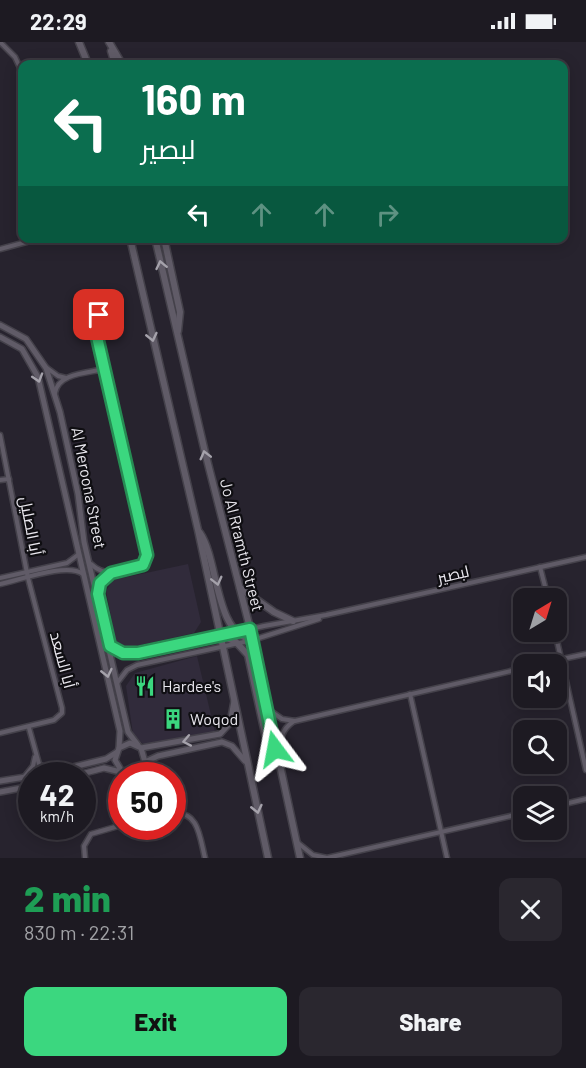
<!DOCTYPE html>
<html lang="en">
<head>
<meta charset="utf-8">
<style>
	body { margin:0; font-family:Barlow,Cairo,sans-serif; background:#2a272f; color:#f1f3f6; height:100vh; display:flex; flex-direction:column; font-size:22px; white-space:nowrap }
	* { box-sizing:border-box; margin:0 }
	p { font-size:20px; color:#a0a1a5 }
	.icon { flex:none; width:33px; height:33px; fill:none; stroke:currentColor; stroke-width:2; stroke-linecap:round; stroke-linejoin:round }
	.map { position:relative; height:816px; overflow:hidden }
	.panel { display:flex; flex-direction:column; background:#1d1a22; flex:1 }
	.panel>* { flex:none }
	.banner { position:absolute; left:18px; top:18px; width:550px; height:183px; border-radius:12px; box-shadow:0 3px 15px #0003,0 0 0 2px #3b3840; background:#0b6e4f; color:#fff; overflow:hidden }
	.needle { width:39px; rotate:38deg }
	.buttons { position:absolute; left:513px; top:546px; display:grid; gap:12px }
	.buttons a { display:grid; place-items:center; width:54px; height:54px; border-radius:12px; background:#1d1a22; box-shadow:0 3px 15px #0003,0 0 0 2px #3b3840; font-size:30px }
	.speed { position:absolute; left:18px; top:720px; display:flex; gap:12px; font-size:30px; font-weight:700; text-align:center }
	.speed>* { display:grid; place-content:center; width:78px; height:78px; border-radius:50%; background:#1d1a22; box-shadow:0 3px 15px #0003,0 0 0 2px #3b3840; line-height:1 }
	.speed small { font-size:15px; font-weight:400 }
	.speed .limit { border:9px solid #d22; background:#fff; color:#111 }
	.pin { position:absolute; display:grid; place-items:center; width:51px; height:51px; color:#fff; margin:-26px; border-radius:12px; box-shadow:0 3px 9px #0006 }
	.me { position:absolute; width:66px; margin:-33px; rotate:347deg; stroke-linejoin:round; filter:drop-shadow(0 0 4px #0008) }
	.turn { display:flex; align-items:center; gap:21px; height:126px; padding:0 24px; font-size:27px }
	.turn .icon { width:78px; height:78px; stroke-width:2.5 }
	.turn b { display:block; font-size:42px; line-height:51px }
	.lanes { display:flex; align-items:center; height:57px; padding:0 24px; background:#0003; justify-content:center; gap:30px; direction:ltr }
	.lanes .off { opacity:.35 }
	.round { display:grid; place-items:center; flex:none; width:63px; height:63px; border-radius:12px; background:#2a272f }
	.summary { display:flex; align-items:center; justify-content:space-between; height:102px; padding:0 24px }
	h1 { font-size:36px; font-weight:800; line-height:45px; color:#1e9e55 }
	.button { display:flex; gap:12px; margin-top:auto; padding:12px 24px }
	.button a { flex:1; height:69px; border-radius:12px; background:#3bd77f; color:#111; font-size:24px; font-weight:800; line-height:69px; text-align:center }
	.button a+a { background:#2a272f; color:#f1f3f6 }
	.status { display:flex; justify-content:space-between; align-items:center; height:42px; padding:0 30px; background:#1d1a22; direction:ltr }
	.status svg { height:16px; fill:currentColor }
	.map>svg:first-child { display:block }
	.built { fill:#312b3b }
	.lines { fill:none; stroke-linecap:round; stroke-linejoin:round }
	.minor-casing { stroke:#44414a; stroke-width:7 }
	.tertiary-casing { stroke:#44414a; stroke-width:8 }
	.secondary-casing { stroke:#44414a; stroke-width:9 }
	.minor { stroke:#605b67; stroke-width:4 }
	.tertiary { stroke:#605b67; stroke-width:5 }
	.secondary { stroke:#605b67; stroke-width:6 }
	.oneway { stroke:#a5a2ab }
	.route-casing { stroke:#268c53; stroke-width:15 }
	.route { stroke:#3bd77f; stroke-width:10 }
	.labels { text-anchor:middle; stroke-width:4.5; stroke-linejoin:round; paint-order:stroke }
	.street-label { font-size:16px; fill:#eae8ef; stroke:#0f0e12 }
	.poi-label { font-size:16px; fill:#eae8ef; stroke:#0f0e12; text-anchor:start }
</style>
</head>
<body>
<div class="status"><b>22:29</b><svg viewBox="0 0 49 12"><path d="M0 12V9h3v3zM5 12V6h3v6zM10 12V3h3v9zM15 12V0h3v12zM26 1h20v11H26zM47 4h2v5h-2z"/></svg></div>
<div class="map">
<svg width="586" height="816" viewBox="0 0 586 816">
	<rect width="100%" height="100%" fill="#27232e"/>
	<g class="built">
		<polygon points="188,522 201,580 194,591 127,606 116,600 106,549 113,538"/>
		<polygon points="197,614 215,690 154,704 142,701 133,692 126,644 135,631"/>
	</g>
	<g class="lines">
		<g class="minor-casing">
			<g id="minor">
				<polyline points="0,0 15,15 22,30"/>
				<polyline points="0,207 41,196"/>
				<circle cx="94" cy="278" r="8"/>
				<polyline points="47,326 58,334 66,336"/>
				<path d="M55 351C58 331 88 331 104 327"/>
				<polyline points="0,393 28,536 62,666 62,671 54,678 0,691"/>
				<polyline points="0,438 9,437"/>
				<path d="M91 522C105 536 126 531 143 523L147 513 95 286"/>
				<polyline points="540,525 548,556"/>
				<polyline points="0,536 67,521 79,512"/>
				<path d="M0 542C20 538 67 520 83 532"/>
				<polyline points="98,552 100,541 111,532"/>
				<polyline points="555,590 586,728"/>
				<polyline points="110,604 123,611 148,610 264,584 326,573 586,515"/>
				<polyline points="539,622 586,612"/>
				<polyline points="117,641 127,628 137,623 253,598 319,577"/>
				<polyline points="410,652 447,816"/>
				<polyline points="269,668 282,677 295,679 524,626"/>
				<polyline points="29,686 39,722 52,729"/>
				<path d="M282 722C283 704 275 692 294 679"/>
				<polyline points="25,734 33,724 35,715"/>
				<polyline points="556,764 586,757"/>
				<path d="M172 772C199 767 200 797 205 816"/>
				<polyline points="298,801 313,813 327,816 524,771"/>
				<polyline points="85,816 84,804 91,792 122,783"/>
			</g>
		</g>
		<g class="tertiary-casing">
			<g id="tertiary">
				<polyline points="0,283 26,297 46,326 60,370 78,452 84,500 128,690 138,703"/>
				<polyline points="0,295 22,307 38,335 120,689 119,706"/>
				<polyline points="141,706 220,692 230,681 234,659"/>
				<polyline points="145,720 158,714 222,700 232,704 245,719"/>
				<polyline points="36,734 106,717 117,710"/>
				<polyline points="74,734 104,726 129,732 137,730 145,720 141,706 130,701 119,706 115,718 121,728"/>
				<polyline points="0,739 32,734"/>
				<polyline points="0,750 32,744"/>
			</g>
		</g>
		<g class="secondary-casing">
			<g id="secondary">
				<polyline points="79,0 88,22"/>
				<polyline points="109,0 122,22"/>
				<polyline points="111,9 115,22"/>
				<polyline points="130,196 198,488 268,816"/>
				<polyline points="155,196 205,410 253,598 300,816"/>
				<polyline points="164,196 180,270 178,289"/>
				<path d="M200 491C219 519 214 592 253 598"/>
				<polyline points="240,546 274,570 293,579"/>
				<polyline points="220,593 236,600 248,613 269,710 277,723"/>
			</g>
		</g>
		<use href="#minor" class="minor"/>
		<use href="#tertiary" class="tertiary"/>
		<use href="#secondary" class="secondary"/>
	</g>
	<defs><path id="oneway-chevron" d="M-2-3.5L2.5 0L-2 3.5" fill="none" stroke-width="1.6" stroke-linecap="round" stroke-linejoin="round" transform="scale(1.5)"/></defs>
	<g class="oneway">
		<use href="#oneway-chevron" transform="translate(161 223) rotate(-102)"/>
		<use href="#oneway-chevron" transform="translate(152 295) rotate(77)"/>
		<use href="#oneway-chevron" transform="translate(38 336) rotate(73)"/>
		<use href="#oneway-chevron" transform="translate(205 413) rotate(-104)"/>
		<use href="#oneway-chevron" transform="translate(217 539) rotate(76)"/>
		<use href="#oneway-chevron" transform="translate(107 631) rotate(77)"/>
		<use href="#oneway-chevron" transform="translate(187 699) rotate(169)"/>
		<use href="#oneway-chevron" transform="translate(257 767) rotate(77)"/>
	</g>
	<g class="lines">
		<g class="route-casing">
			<polyline id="route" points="99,273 101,279 95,286 147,513 143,523 111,531 100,541 98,552 110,604 123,611 138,611 250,587 275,707"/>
		</g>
		<use href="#route" class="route"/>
	</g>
	<defs>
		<g id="restaurant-bare" transform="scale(1.62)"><path d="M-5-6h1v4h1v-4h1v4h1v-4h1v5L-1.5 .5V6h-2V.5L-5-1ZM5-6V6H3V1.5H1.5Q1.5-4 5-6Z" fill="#3bd77f" stroke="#0f0e12" stroke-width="2.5" paint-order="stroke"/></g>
		<g id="building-bare" transform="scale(1.62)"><path d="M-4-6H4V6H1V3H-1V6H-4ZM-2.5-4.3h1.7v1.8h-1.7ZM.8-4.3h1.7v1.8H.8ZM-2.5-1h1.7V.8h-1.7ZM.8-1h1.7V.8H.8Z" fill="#3bd77f" stroke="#0f0e12" stroke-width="2.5" paint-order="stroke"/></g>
	</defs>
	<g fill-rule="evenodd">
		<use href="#restaurant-bare" x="145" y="644"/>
		<use href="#building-bare" x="173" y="677"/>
	</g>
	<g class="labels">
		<g class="street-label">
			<text transform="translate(89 446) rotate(79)" y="6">Al Meroona Street</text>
			<text transform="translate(31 484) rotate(79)" y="6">أبا الصليل</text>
			<text transform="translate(242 503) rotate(76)" y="6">Jo Al Rramth Street</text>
			<text transform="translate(453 532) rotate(-13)" y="6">لبصير</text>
			<text transform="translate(63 618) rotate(75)" y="6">أبا السعد</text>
		</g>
		<g class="poi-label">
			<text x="162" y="650">Hardee's</text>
			<text x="190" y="683">Woqod</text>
		</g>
	</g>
</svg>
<div class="buttons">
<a><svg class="needle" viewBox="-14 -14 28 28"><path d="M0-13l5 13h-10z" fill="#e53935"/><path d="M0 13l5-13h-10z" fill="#a0a1a5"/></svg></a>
<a><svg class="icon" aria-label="sound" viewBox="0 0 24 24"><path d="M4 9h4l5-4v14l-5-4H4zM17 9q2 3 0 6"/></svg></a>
<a><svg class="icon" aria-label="search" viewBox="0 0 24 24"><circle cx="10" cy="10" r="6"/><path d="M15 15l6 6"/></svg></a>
<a><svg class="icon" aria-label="layers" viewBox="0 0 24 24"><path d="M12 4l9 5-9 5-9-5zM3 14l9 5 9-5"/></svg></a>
</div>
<div class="speed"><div>42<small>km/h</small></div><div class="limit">50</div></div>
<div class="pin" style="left:99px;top:273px;background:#d93025"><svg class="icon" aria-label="arrive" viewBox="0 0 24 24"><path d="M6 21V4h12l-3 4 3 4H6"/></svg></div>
<svg class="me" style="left:275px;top:707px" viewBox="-20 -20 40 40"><path d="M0-17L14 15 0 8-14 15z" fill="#3bd77f" stroke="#fff" stroke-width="4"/></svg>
<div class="banner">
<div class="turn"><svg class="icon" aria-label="left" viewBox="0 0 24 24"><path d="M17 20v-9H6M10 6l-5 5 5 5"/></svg><div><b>160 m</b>لبصير</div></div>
<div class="lanes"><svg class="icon" aria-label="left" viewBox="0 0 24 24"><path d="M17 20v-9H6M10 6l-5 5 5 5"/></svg><svg class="icon off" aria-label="ahead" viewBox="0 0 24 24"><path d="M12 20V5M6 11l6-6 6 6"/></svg><svg class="icon off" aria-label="ahead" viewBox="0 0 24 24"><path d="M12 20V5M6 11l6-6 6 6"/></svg><svg class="icon off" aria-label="right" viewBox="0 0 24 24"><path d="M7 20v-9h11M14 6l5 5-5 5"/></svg></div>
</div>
</div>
<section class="panel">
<div class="summary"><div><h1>2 min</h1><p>830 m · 22:31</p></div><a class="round"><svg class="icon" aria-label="close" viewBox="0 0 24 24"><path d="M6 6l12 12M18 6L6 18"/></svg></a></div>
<div class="button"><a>Exit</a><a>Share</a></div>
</section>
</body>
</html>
